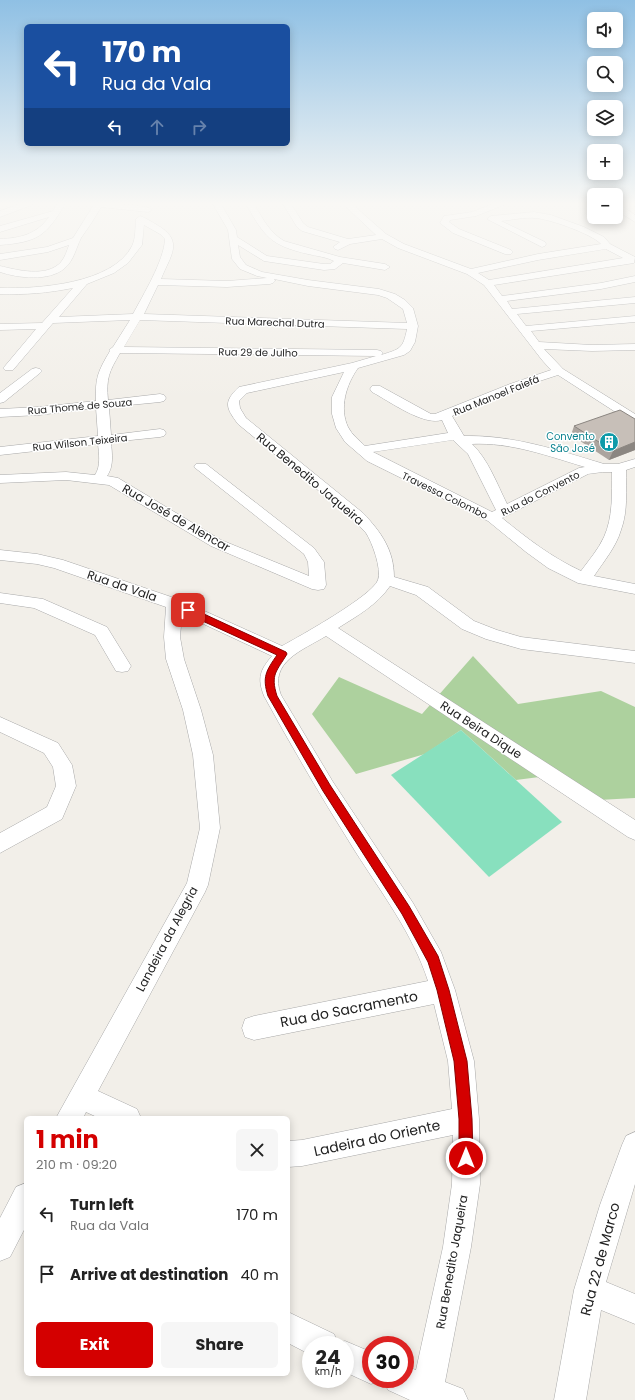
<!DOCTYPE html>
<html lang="en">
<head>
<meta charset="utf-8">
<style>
	body { margin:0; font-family:Poppins,sans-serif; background:#f6f6f6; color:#222; height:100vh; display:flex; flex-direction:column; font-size:15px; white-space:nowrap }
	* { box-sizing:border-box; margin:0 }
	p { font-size:13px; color:#767676 }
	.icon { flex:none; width:22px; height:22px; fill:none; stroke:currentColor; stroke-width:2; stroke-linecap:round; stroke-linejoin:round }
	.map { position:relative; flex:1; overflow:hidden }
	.panel { position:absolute; left:24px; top:1116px; width:266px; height:260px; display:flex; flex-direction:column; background:#fff; border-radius:6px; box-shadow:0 2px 10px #0003 }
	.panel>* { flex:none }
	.guide { position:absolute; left:24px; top:24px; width:266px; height:122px; border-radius:6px; box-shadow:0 2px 10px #0003; background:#1a4fa0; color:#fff; overflow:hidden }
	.controls { position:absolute; left:587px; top:12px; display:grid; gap:8px }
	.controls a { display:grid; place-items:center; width:36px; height:36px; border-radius:6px; background:#fff; box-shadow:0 2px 10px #0003; font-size:20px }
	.speed { position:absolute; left:302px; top:1336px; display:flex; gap:8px; font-size:20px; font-weight:700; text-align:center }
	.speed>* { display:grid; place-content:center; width:52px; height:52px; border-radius:50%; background:#fff; box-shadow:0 2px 10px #0003; line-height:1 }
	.speed small { font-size:10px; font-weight:400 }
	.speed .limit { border:6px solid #d22; background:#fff; color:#111 }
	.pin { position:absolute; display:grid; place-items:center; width:34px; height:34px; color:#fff; margin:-17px; border-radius:8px; box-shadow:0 2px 6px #0006 }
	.me { position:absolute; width:44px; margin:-22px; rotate:0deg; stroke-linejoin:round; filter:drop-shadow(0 0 3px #0008) }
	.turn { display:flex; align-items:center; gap:14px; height:84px; padding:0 12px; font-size:18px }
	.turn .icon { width:52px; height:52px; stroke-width:2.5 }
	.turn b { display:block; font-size:28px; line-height:34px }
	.lanes { display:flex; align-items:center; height:38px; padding:0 12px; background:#0003; justify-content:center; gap:20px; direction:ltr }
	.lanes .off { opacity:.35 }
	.round { display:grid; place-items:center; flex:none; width:42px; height:42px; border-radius:6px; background:#f6f6f6 }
	.overview { display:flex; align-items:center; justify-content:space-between; height:68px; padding:0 12px }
	h1 { font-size:24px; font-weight:700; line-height:30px; color:#d40000 }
	.action { display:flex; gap:8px; margin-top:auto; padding:8px 12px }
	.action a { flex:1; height:46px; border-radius:6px; background:#d40000; color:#fff; font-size:16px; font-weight:700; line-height:46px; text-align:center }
	.action a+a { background:#f6f6f6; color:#222 }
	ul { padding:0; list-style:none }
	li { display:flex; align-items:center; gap:12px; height:60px; padding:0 12px }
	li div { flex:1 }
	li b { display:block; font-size:15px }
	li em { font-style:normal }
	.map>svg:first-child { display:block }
	.forest { fill:#add19e }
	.pitch { fill:#88e0be }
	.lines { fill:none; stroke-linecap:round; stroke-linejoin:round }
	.minor-casing { stroke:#a9a9a9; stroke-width:1 }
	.minor { fill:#fff; fill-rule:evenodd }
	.wall { fill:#aba49e }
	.shaded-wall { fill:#8b8681 }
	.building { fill:#c7bfb8; stroke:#8b8681 }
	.route { fill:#d40000; stroke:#8a0000 }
	.labels { text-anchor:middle; stroke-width:3; stroke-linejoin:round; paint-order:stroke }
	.far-street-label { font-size:10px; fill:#222; stroke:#fff }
	.far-culture-label { font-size:10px; fill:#0d838f; stroke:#fff; text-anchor:end }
	.street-label { font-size:12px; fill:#222; stroke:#fff }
	.near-street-label { font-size:14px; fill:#222; stroke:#fff }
</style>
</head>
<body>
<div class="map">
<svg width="635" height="1400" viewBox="0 0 635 1400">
	<rect width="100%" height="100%" fill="#f2efe9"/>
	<polygon class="forest" points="473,656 518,704 601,691 635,707 635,798 580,801 547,776 516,780 461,730 425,754 356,774 312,714 339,677 422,714"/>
	<polygon class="pitch" points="461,730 562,822 489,877 391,775"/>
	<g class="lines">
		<g class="minor-casing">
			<g id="minor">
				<polygon points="21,204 34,204 0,217 0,211"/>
				<path d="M57 204H65C46 236 38 242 0 245V239C20 238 36 235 49 217L0 232V226L53 211Z"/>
				<path d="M90 204C102 204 145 203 152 210L148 212 101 207C95 218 88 228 81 238 76 248 74 260 65 268 49 282 18 278 0 272V266C17 270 47 278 61 262 65 257 67 251 69 245L48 252 0 260V254L47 247 73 238 93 206Z"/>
				<path d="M213 204H221L236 230 237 237 267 256 324 264H330L334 261C327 257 316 256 308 254 270 245 265 237 246 204H254C263 219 269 232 284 241L340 257 385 264 390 267 385 270 343 263 335 269 324 270 264 261 238 245 240 257 246 265 262 272 308 280 379 289 395 294 405 300 413 308 418 326 415 342 410 351 404 355 358 368C346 385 339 408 348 427 352 435 359 440 365 446L448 433 442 420C423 426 389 401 372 392L370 389 372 386H380L431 414H435L510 384 551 370 542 360 484 285 467 274 398 248 382 239 350 244 338 250 335 249 333 247 340 242 302 231 297 227 283 204H291L303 223 308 227 348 239 376 235 343 204H352L386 234 404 244 471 269 538 254 601 244C592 234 550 219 535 218 524 217 512 220 501 221L545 242 546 244 545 246 542 247 487 219 491 216 534 212 551 215 584 227 604 237 610 244 635 257 634 263 494 285 502 296 601 283 635 276V282L601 289 507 301 512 309 635 297V303L517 314 526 326 635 316V322L531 331 539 342 592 345 635 344V350L592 351 544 349 563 369 635 414V423L631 422 558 375 518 388 452 416 464 436C513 435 557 450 604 464H618L635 459V467L626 470C626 490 628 511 621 530 616 547 604 561 594 576L635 584V594L578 583 548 568 526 552 488 521 367 461 345 442 336 428 332 414V397L344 372 247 393 239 401 240 408 246 418 363 513C381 532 394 550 394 577L428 587 474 621 497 630 521 637 635 651V663L521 649 486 639 462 629 416 595 390 586C377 605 357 616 338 628L635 820V840L628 837 326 636C303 650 268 662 281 695L333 782 413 903 441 952 455 990 474 1061 479 1119 480 1184 471 1247 445 1382 463 1389 468 1400H410L388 1390 383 1379H405V1366L416 1370 443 1247 452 1184 453 1135 302 1166 288 1167V1141L302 1140 452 1109 448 1061 434 1004 254 1040 245 1037 242 1028 245 1019 254 1016 428 981C413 934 381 892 355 851 323 800 293 749 264 696 257 678 260 670 272 656L182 614 180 637 184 659 201 710 213 755 220 828 208 885 205 892 98 1091 137 1109 141 1118H99L86 1112 83 1118H56L187 883 200 828 193 755 183 710 166 659 164 637 166 607 54 568 37 564 0 560V550L37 554 63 560 180 600 282 646C300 636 372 596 378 580 382 569 372 542 366 533 362 528 357 524 353 519L238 424C226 408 223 402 239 387L352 363 376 356 120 353C109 372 106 378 108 400L160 394 164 395 166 398 164 401 160 402 109 407 111 435 160 429 164 430 166 433 164 436 160 437 111 442C112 454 114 466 107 476L118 478 221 540 309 576 308 562 304 554 194 467 196 464H206L314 548 324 562 326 585 324 589 318 590 312 589 211 546 109 485 66 480 0 483V475L66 472 95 475C101 466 99 454 98 444L0 455V447L98 436 96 408 39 415 0 417V409L39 407 96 401C95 378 98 371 110 351L109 350 113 347 130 320 53 323 13 370H5L3 368 5 366 36 329 0 330V324L42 323 73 288C48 293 25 295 0 294V288C37 289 113 284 132 246 136 238 135 228 136 219L140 216C146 218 152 222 157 225 185 241 170 256 161 279L227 281 267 278 257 276 240 269 232 259 228 230ZM144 225 160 234 165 239C164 261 143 295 133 314L59 317 87 284 114 273 128 263 142 245ZM606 249 623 258 489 280 478 273 538 260ZM274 279 308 286 378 295 387 298 403 309 407 323 144 314 158 285 227 287 270 284 273 283 275 281ZM140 320 407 329C403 349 400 349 381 355L383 353 381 351 377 350 124 347ZM453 440 468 454 496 510 492 512 373 452ZM472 444C511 442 548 456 585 467L579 468 507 504C497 484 488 459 472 444ZM603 472H612C612 494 613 517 604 537 598 550 589 560 581 571 551 557 528 539 502 518L588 474Z"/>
				<polygon points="493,204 506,204 476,216 450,220 449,222 459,229 511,250 513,252 511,254 505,254 453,233 440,223 444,216 472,212"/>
				<polygon points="616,204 619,204 635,215 635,222 616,210"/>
				<polygon points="36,368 40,369 42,371 40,373 4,402 0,403 0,393 32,369"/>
				<polygon points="0,593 43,599 107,627 131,666 128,671 122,672 116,671 95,635 34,608 0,603"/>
				<polygon points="0,717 58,743 72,765 76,786 62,819 0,853 0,833 47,807 56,786 53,767 44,753 0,732"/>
				<polygon points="635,1132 635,1184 606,1282 635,1294 635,1324 601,1310 586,1400 554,1400 574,1290 600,1205 622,1145 626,1136"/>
				<polygon points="26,1183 26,1226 10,1257 0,1261 0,1218 16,1187"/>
				<polygon points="288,1312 334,1334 338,1343 345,1341 371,1352 371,1379 382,1379 371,1384 345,1372 345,1345 311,1345 311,1355 288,1343"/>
			</g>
		</g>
		<use href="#minor" class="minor"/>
	</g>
	<polygon class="wall" points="635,419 635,450 609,460 571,435 574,426"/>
	<polygon class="shaded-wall" points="635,442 635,450 609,460 613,451"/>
	<polygon class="building" points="620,410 635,419 635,442 613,451 574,426"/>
	<linearGradient id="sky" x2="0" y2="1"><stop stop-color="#8fc0e4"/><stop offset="0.51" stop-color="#f9f8f5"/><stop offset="1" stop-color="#f9f8f5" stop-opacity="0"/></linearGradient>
	<rect width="635" height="400" fill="url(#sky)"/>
	<path class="route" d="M185 608H191L286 652 287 654C277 671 270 674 277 696L330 785 409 906 438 956 449 990 467 1061 472 1119 473 1158 471 1163 466 1165 461 1163 459 1158V1119L454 1061 437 990 428 962 402 914 323 791 268 696C262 677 266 671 277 655L185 613 184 610Z"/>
	<defs>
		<g id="building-disc" transform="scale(1)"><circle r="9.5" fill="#0f9aa8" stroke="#fff"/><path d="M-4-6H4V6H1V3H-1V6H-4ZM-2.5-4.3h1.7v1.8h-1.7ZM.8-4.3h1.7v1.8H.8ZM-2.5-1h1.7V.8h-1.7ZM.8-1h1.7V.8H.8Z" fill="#fff"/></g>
	</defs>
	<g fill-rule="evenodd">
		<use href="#building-disc" x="609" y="442"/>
	</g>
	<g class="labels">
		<g class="far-street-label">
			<text transform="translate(275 322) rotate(2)" y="4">Rua Marechal Dutra</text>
			<text transform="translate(258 352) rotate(1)" y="4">Rua 29 de Julho</text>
			<text transform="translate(496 395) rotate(-22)" y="4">Rua Manoel Faiefá</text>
			<text transform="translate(80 406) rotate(-5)" y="4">Rua Thomé de Souza</text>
			<text transform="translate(80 442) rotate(-6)" y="4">Rua Wilson Teixeira</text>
			<text transform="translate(540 493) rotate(-27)" y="4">Rua do Convento</text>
			<text transform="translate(445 495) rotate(26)" y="4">Travessa Colombo</text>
		</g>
		<g class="far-culture-label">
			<text x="595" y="440">Convento<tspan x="595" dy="12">São José</tspan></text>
		</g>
		<g class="street-label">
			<text transform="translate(310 479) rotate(40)" y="4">Rua Benedito Jaqueira</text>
			<text transform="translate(176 518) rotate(30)" y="4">Rua José de Alencar</text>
			<text transform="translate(122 586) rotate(19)" y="4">Rua da Vala</text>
			<text transform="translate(481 730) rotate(33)" y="4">Rua Beira Dique</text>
			<text transform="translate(167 939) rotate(-62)" y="4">Landeira da Alegria</text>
			<text transform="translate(452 1262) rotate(-80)" y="4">Rua Benedito Jaqueira</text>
		</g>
		<g class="near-street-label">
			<text transform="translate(349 1009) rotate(-11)" y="5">Rua do Sacramento</text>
			<text transform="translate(377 1138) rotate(-12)" y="5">Ladeira do Oriente</text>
			<text transform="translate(600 1259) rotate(-75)" y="5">Rua 22 de Marco</text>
		</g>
	</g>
</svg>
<div class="controls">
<a><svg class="icon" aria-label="sound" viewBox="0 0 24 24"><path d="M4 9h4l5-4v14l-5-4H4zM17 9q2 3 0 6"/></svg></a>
<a><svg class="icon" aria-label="search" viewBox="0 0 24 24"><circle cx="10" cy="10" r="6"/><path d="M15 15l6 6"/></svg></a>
<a><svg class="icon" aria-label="layers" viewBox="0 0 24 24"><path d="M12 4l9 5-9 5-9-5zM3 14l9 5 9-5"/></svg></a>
<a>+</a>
<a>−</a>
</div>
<div class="speed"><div>24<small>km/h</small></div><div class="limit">30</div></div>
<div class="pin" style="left:188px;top:610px;background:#d93025"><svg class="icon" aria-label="arrive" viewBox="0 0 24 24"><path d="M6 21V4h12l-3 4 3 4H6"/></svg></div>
<svg class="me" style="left:466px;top:1158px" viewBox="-20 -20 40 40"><circle r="17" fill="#d40000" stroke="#fff" stroke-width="3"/><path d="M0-11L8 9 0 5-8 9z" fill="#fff"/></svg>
<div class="guide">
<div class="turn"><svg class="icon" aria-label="left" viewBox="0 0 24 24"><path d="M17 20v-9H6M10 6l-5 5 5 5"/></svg><div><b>170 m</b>Rua da Vala</div></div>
<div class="lanes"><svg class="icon" aria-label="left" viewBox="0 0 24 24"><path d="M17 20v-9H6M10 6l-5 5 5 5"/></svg><svg class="icon off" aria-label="ahead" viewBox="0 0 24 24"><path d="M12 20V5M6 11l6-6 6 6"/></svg><svg class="icon off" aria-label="right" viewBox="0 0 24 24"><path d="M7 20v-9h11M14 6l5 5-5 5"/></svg></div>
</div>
<section class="panel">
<div class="overview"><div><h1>1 min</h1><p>210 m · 09:20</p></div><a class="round"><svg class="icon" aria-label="close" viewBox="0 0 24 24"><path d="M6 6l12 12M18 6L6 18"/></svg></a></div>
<ul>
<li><svg class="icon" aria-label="left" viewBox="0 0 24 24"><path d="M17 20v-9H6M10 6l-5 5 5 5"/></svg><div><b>Turn left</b><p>Rua da Vala</p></div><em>170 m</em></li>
<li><svg class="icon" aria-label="arrive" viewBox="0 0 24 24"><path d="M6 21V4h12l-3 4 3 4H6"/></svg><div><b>Arrive at destination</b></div><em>40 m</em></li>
</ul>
<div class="action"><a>Exit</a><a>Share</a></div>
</section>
</div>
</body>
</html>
